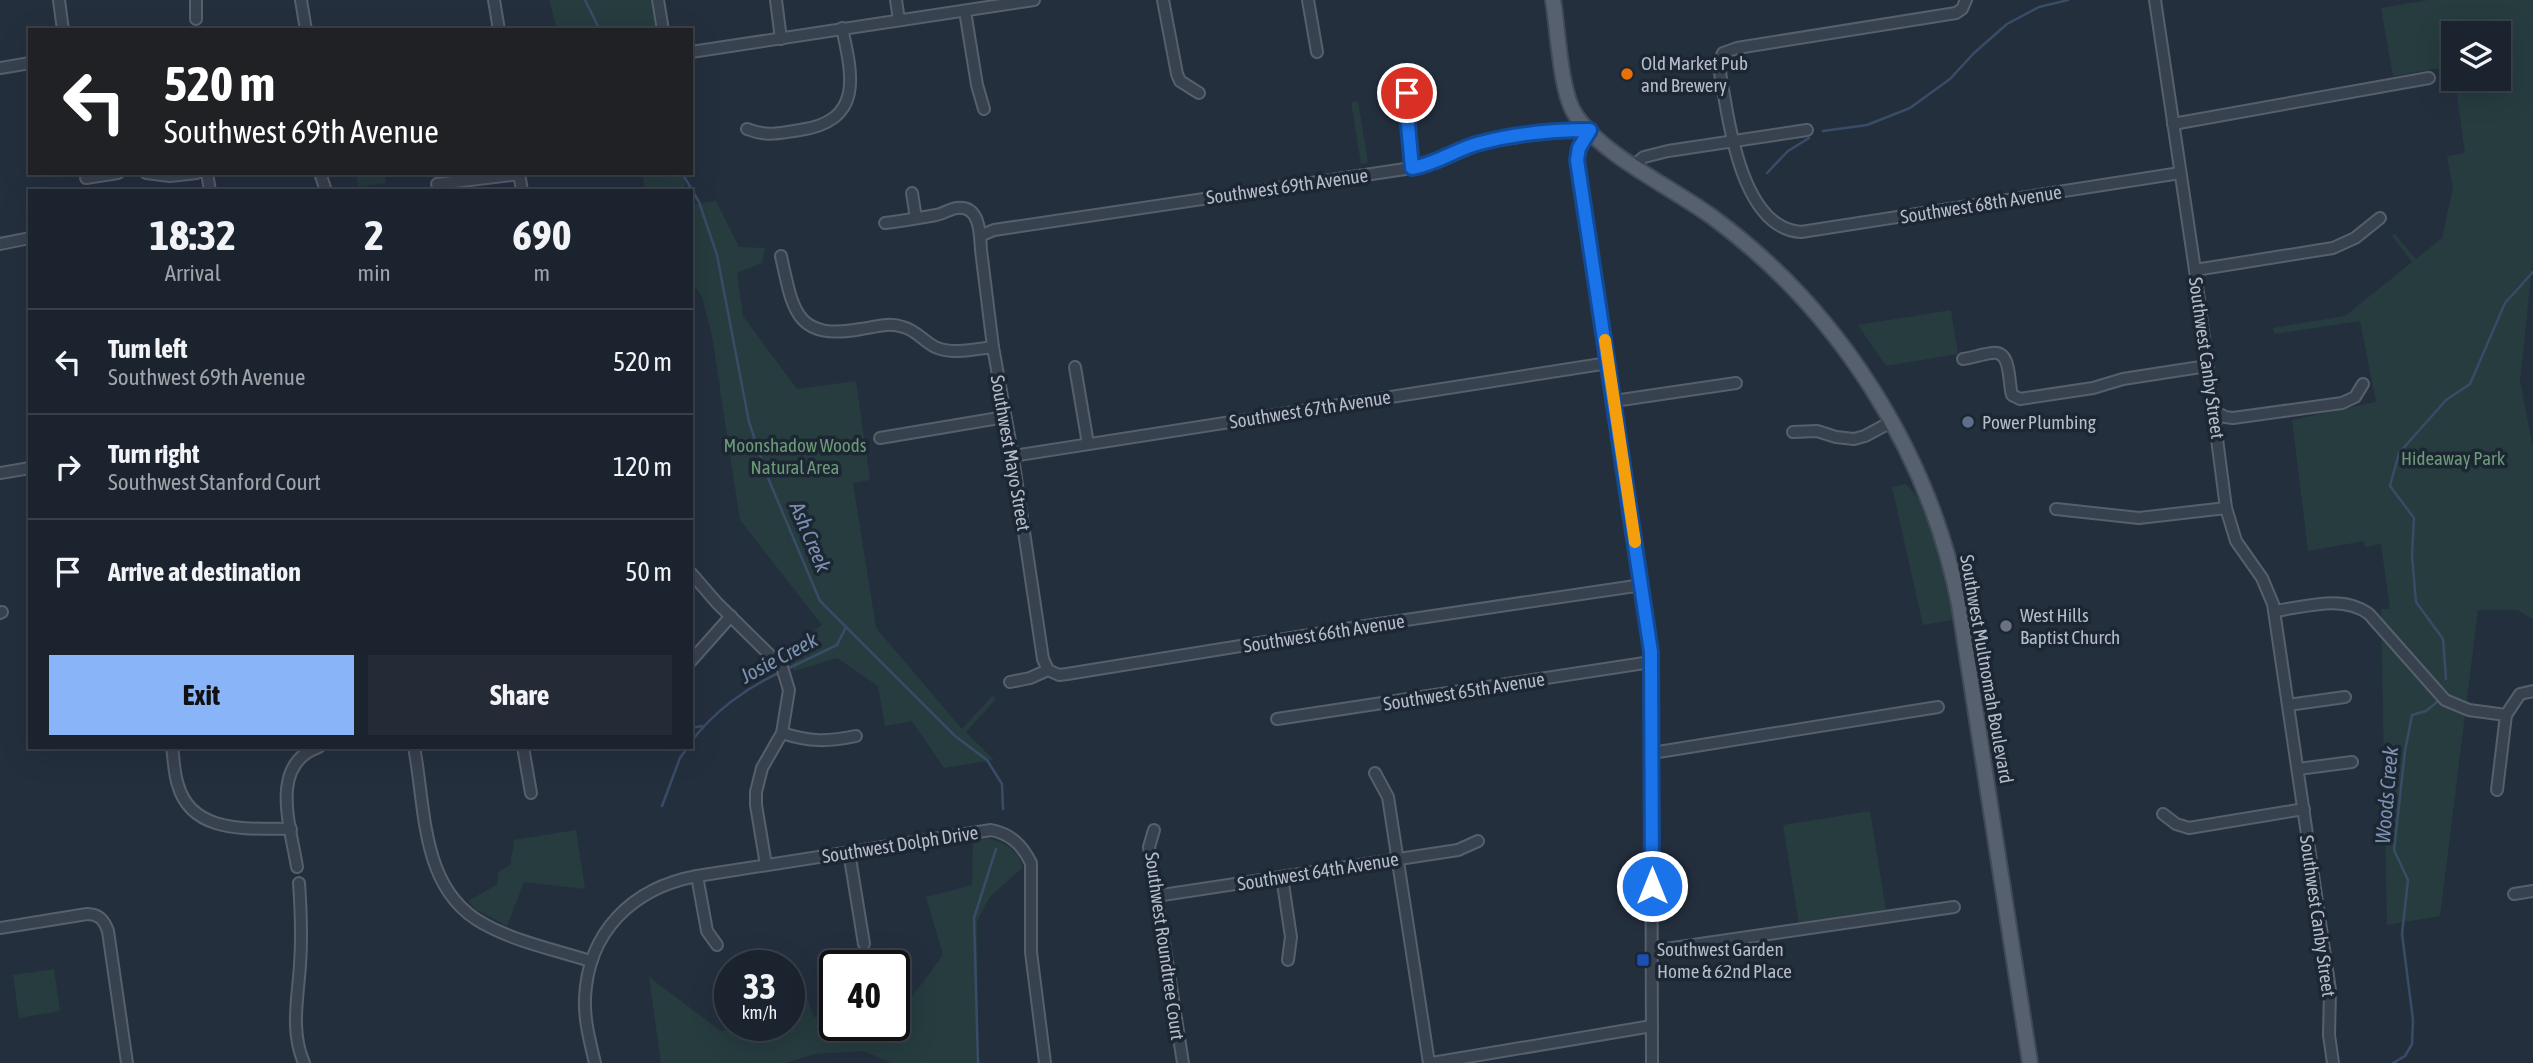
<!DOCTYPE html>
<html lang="en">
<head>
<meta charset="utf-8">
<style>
	body { margin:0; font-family:"Asap Condensed",sans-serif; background:#242b36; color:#f1f3f6; height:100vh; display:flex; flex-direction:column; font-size:26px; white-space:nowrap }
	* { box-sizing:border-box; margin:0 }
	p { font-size:23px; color:#a0a4aa }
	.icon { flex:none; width:38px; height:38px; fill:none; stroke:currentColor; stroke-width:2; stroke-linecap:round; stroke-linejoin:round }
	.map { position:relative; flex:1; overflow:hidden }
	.drawer { position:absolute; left:28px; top:189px; width:665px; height:560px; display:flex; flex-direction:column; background:#1b232e; border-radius:0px; box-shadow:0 7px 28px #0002,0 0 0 2px #39404a }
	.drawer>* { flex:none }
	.banner { position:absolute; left:28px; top:28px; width:665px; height:147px; border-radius:0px; box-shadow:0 7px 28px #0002,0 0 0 2px #39404a; background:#202124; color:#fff; overflow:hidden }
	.tools { position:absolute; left:2441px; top:21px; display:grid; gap:14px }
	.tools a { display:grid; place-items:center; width:70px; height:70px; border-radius:0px; background:#1b232e; box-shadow:0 7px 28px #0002,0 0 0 2px #39404a; font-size:35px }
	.speed { position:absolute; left:714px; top:950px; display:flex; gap:14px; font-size:35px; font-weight:700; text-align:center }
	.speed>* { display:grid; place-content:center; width:91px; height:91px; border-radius:50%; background:#1b232e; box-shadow:0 7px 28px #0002,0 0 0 2px #39404a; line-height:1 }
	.speed small { font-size:18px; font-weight:400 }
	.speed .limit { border:4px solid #111; border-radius:10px; background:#fff; color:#111 }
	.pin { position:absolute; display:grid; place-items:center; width:60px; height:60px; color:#fff; margin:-30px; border:4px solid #fff; border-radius:50%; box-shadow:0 2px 7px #0007 }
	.me { position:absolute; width:77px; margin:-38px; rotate:0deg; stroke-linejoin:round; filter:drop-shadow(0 0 5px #0008) }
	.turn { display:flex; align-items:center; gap:24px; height:147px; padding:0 21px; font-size:32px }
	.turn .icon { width:91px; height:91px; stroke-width:2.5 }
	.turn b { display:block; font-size:49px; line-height:60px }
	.eta { display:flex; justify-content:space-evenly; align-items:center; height:119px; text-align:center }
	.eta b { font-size:42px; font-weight:700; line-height:49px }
	.action { display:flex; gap:14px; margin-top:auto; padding:14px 21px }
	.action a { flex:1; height:80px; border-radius:0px; background:#8ab4f8; color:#111; font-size:28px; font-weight:700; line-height:80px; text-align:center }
	.action a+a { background:#242b36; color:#f1f3f6 }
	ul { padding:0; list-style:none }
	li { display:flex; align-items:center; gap:21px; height:105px; padding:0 21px; border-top:2px solid #39404a }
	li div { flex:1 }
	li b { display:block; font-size:26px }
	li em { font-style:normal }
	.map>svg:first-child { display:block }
	.green { fill:#263c3f }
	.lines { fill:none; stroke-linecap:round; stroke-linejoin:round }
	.stream { stroke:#394c67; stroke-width:2.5 }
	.minor-casing { stroke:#565f6c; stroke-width:14 }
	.major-casing { stroke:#414a57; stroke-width:18 }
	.minor { stroke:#38414e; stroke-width:10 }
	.major { stroke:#56606e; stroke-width:14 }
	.route-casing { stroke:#114b97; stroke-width:18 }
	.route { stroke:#1a73e8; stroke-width:12 }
	.slow { stroke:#f59e0b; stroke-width:12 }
	.food-dot { fill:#e8710a; stroke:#1d2633; stroke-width:2.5 }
	.service-dot { fill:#5c6f8a; stroke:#1d2633; stroke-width:2.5 }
	.worship-dot { fill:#6b7280; stroke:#1d2633; stroke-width:2.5 }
	.transit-dot { fill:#1a4fb4; stroke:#1d2633; stroke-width:2.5 }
	.labels { text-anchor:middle; stroke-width:7; stroke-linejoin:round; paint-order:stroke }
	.poi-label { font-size:19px; fill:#b4bcc9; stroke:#1d2633; text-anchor:start }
	.street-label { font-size:19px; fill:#b4bcc9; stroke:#1d2633 }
	.park-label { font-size:19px; fill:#6b9a76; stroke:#1d2633 }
	.water-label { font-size:21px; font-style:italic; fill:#7c92b1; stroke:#1d2633 }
</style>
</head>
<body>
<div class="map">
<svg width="2533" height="1063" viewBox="0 0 2533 1063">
	<rect width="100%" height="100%" fill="#242f3e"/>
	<g class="green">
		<polygon points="549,0 650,0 657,30 557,30"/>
		<polygon points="2429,0 2533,0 2533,258 2520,381 2533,448 2533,619 2517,610 2478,610 2440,916 2387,925 2381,609 2390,609 2381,544 2365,547 2364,541 2308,551 2292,420 2376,402 2360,321 2274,334 2273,328 2345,316 2412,262 2392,236 2395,234 2416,259 2442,238 2453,187 2447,156 2465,153 2456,88 2464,87 2463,79 2499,79 2499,33 2454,33 2453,66 2393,76 2381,8"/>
		<polygon points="1358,101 1368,163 1361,164 1351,102"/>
		<polygon points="356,173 384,173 386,183 358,187"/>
		<polygon points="642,173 683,173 686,191 645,191"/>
		<polygon points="716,201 739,247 765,248 762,263 737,273 743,316 797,389 856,381 870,480 853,483 876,628 962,729 992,696 996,699 966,732 994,760 944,768 912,721 885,726 878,686 837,658 794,671 784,650 822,625 740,520 712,336 702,297 691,280 691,205"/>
		<polygon points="1951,310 1958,354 1886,366 1858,325"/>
		<path d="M1906 484C1938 515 1946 577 1953 620L1923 625 1892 487Z"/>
		<polygon points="1870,811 1886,910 1799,924 1783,825"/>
		<path d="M576 830 585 889 524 882 507 926 477 910 468 901 498 884C496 867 501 873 511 864 510 855 515 849 513 840Z"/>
		<path d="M988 838C1006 843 1016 849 1023 867L989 898 977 921 978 1055 980 1063H891L864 1051 814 1054 786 1063H661L649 977 721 1031 747 1026H789V990L799 974 814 1017 835 1015V1026H894V1010L903 1009 943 955 926 897 972 885 973 841Z"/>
		<polygon points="54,969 60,1011 19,1018 13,975"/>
	</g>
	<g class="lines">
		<g class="stream">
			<polyline points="585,0 600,30"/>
			<polyline points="1823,131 1867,125 1910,108 1950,79 1974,53 2007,24 2039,7 2068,0"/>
			<polyline points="682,173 699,202 717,255 749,422 768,478 820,601 955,736 987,760 1002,784 1003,809"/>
			<polyline points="1767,173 1788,151 1809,138"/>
			<polyline points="787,669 837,645 845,629"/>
			<polyline points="2446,679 2443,639 2416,602 2412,556 2414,518 2390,486 2399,453 2446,400 2470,384 2505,303 2533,272"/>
			<polyline points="691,728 702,726"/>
			<path d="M691 742C713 712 747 687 781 672"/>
			<polyline points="662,806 680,758 688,747"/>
			<polyline points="978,1063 974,918 996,849"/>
			<polyline points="2393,1063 2405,1056 2412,1044 2413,1020 2402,934 2408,880 2394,850 2405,751 2412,715 2426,711 2437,702"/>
		</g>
		<g class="minor-casing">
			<g id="minor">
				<polyline points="59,0 63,30"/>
				<polyline points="301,0 306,30"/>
				<polyline points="494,0 499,30"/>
				<polyline points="658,0 663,30"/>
				<polyline points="776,0 781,39"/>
				<polyline points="896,0 899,20"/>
				<polyline points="1163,0 1177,74 1180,81 1199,93"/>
				<polyline points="1308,0 1317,52"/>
				<path d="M1966 0 1962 9 1956 13 1737 48 1723 53C1716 67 1723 86 1725 101 1732 142 1748 229 1801 232L2180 173"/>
				<polyline points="2155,0 2195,270 2226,508 2236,541 2262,578 2273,604 2330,990 2329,1035 2333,1063"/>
				<polyline points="965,11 977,85 984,109"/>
				<polyline points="196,19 196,0"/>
				<polyline points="691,52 1034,0"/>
				<polyline points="0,68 30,63"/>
				<polyline points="1410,81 1407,112 1412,168"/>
				<polyline points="2173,124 2429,78"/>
				<path d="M747 129C768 137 778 133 800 130 863 121 853 77 842 28"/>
				<polyline points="1590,130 1579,148 1577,160 1651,652 1652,1063"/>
				<polyline points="1634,165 1644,157 1668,151 1807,130"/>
				<polyline points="146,173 170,176 197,173"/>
				<polyline points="207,173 210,191"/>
				<polyline points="320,173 326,191"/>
				<polyline points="519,173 522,191"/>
				<polyline points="86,178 118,173"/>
				<polyline points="437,184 519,174"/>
				<polyline points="912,193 916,218"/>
				<path d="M885 223C902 221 919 218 936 215 943 214 949 209 957 208 981 205 980 236 981 250L993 347 1013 458 1043 659 1048 670"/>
				<polyline points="982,235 994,230 1412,168 1435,163 1481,143 1562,130 1590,130"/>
				<polyline points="0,244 30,238"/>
				<path d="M781 256C793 310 795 341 861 329 875 327 889 322 903 327 916 330 923 341 935 347 952 355 976 349 993 347"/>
				<polyline points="2195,270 2333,248 2355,238 2380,218"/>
				<path d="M1963 359C1972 358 1982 354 1992 353 2012 350 2008 382 2012 395L2020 399 2093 388 2123 379 2207 366"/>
				<polyline points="1075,367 1088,444"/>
				<polyline points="1614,401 1736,383"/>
				<polyline points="2214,411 2225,417 2233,418 2342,403 2355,397 2363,384"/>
				<polyline points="1793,432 1817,431 1836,437 1854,439 1865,436 1891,422"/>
				<polyline points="880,438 1005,417"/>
				<polyline points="1013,456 1608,363"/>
				<polyline points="0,473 30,468"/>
				<polyline points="2056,509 2139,518 2226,508"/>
				<polyline points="691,573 717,603 782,667 789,690 782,733 762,768 756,792 756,805 766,865"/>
				<path d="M2275 611C2305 607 2343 594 2369 614L2445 700 2469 710 2506 715"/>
				<polyline points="0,613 2,612"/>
				<polyline points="691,661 731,616"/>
				<polyline points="1010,682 1030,678 1048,670 1059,675 1067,674 1352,628 1642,585"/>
				<polyline points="2288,705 2345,697"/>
				<polyline points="1277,719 1651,662"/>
				<path d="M782 733C810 742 827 742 856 736"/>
				<path d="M172 747C174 760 174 774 178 785 192 835 250 828 291 829"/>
				<path d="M414 747C426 809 420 890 484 924 516 942 556 950 590 961"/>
				<polyline points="523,747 531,793"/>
				<polyline points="1652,753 1938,707"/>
				<polyline points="2298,769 2352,762"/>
				<polyline points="1375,773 1388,797 1429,1063"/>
				<polyline points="2497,790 2506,715 2520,694 2533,691"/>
				<polyline points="2163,814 2176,824 2189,828 2304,809"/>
				<polyline points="1154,830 1149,847 1183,1063"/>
				<polyline points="849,852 864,944"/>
				<path d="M297 867C291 828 268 764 319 747"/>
				<polyline points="697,876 707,931 717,945"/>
				<polyline points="1282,877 1291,937 1288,960"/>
				<path d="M299 883C301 911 302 938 300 965 298 998 290 1031 304 1063"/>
				<polyline points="2514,894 2533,891"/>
				<polyline points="1156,896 1458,850 1478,841"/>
				<path d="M0 928 87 914C99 914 104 920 108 931L127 1063"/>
				<polyline points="1652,951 1954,907"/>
				<path d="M595 1063C590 1042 584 1020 585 998 588 932 632 888 697 876L991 830C1011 834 1022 845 1031 863V952L1045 1063"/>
				<polyline points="1432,1063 1652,1026"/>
			</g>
		</g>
		<g class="major-casing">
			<path id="major" d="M1553 0C1558 29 1560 91 1575 114 1602 156 1674 188 1715 219 1839 311 1929 452 1959 604L2030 1063"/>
		</g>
		<use href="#minor" class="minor"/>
		<use href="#major" class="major"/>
	</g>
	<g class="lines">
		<g class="route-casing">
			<path id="route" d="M1407 93 1408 125 1412 168C1439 163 1456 149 1480 143 1514 134 1554 130 1590 130L1579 148 1577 160 1651 652 1652 886"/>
		</g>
		<use href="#route" class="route"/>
		<polyline class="slow" points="1605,340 1635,542"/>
	</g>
	<circle class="food-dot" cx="1627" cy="74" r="7"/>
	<circle class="service-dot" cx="1968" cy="422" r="7"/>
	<circle class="worship-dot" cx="2006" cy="626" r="7"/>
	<rect class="transit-dot" x="1636" y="953" width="14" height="14" rx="3.5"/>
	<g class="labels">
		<g class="poi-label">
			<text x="1641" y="70">Old Market Pub<tspan x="1641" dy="22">and Brewery</tspan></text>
			<text x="1982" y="429">Power Plumbing</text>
			<text x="2020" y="622">West Hills<tspan x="2020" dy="22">Baptist Church</tspan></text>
			<text x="1657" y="956">Southwest Garden<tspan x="1657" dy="22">Home &amp; 62nd Place</tspan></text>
		</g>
		<g class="street-label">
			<text transform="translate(1287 186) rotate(-8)" y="7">Southwest 69th Avenue</text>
			<text transform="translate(1981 204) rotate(-9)" y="7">Southwest 68th Avenue</text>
			<text transform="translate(2207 358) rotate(82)" y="7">Southwest Canby Street</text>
			<text transform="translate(1310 409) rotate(-9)" y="7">Southwest 67th Avenue</text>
			<text transform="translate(1011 453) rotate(80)" y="7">Southwest Mayo Street</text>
			<text transform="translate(1324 633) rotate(-9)" y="7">Southwest 66th Avenue</text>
			<text transform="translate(1987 669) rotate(80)" y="7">Southwest Multnomah Boulevard</text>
			<text transform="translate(1464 691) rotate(-9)" y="7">Southwest 65th Avenue</text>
			<text transform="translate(900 844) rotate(-9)" y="7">Southwest Dolph Drive</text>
			<text transform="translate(1318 871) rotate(-9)" y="7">Southwest 64th Avenue</text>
			<text transform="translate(2318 916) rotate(82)" y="7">Southwest Canby Street</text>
			<text transform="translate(1165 946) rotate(82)" y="7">Southwest Roundtree Court</text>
		</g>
		<g class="park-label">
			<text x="795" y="452">Moonshadow Woods<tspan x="795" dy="22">Natural Area</tspan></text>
			<text x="2453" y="465">Hideaway Park</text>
		</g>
		<g class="water-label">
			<text transform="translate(810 537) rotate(67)" y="7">Ash Creek</text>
			<text transform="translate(779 658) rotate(-28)" y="7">Josie Creek</text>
			<text transform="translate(2387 795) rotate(-85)" y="7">Woods Creek</text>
		</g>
	</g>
</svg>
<div class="tools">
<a><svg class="icon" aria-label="layers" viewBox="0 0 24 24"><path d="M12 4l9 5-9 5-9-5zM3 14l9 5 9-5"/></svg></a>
</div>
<div class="speed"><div>33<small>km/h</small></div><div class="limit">40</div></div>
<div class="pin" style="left:1407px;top:93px;background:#d93025"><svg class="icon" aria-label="arrive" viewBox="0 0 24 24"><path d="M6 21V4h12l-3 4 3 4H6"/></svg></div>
<svg class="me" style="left:1652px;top:886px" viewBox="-20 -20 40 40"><circle r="17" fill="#1a73e8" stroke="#fff" stroke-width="3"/><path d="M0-11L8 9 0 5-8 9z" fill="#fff"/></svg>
<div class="banner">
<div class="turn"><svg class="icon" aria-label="left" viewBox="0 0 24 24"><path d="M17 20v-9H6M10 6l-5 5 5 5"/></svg><div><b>520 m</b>Southwest 69th Avenue</div></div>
</div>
<section class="drawer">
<div class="eta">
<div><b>18:32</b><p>Arrival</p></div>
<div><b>2</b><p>min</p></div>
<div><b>690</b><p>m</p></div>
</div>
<ul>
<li><svg class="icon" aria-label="left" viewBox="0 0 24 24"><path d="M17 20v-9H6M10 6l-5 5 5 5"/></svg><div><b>Turn left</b><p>Southwest 69th Avenue</p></div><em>520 m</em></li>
<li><svg class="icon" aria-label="right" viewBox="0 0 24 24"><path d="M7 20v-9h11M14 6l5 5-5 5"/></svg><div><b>Turn right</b><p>Southwest Stanford Court</p></div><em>120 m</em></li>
<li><svg class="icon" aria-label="arrive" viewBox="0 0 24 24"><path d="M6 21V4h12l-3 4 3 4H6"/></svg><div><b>Arrive at destination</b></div><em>50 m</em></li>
</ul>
<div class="action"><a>Exit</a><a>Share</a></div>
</section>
</div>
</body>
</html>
